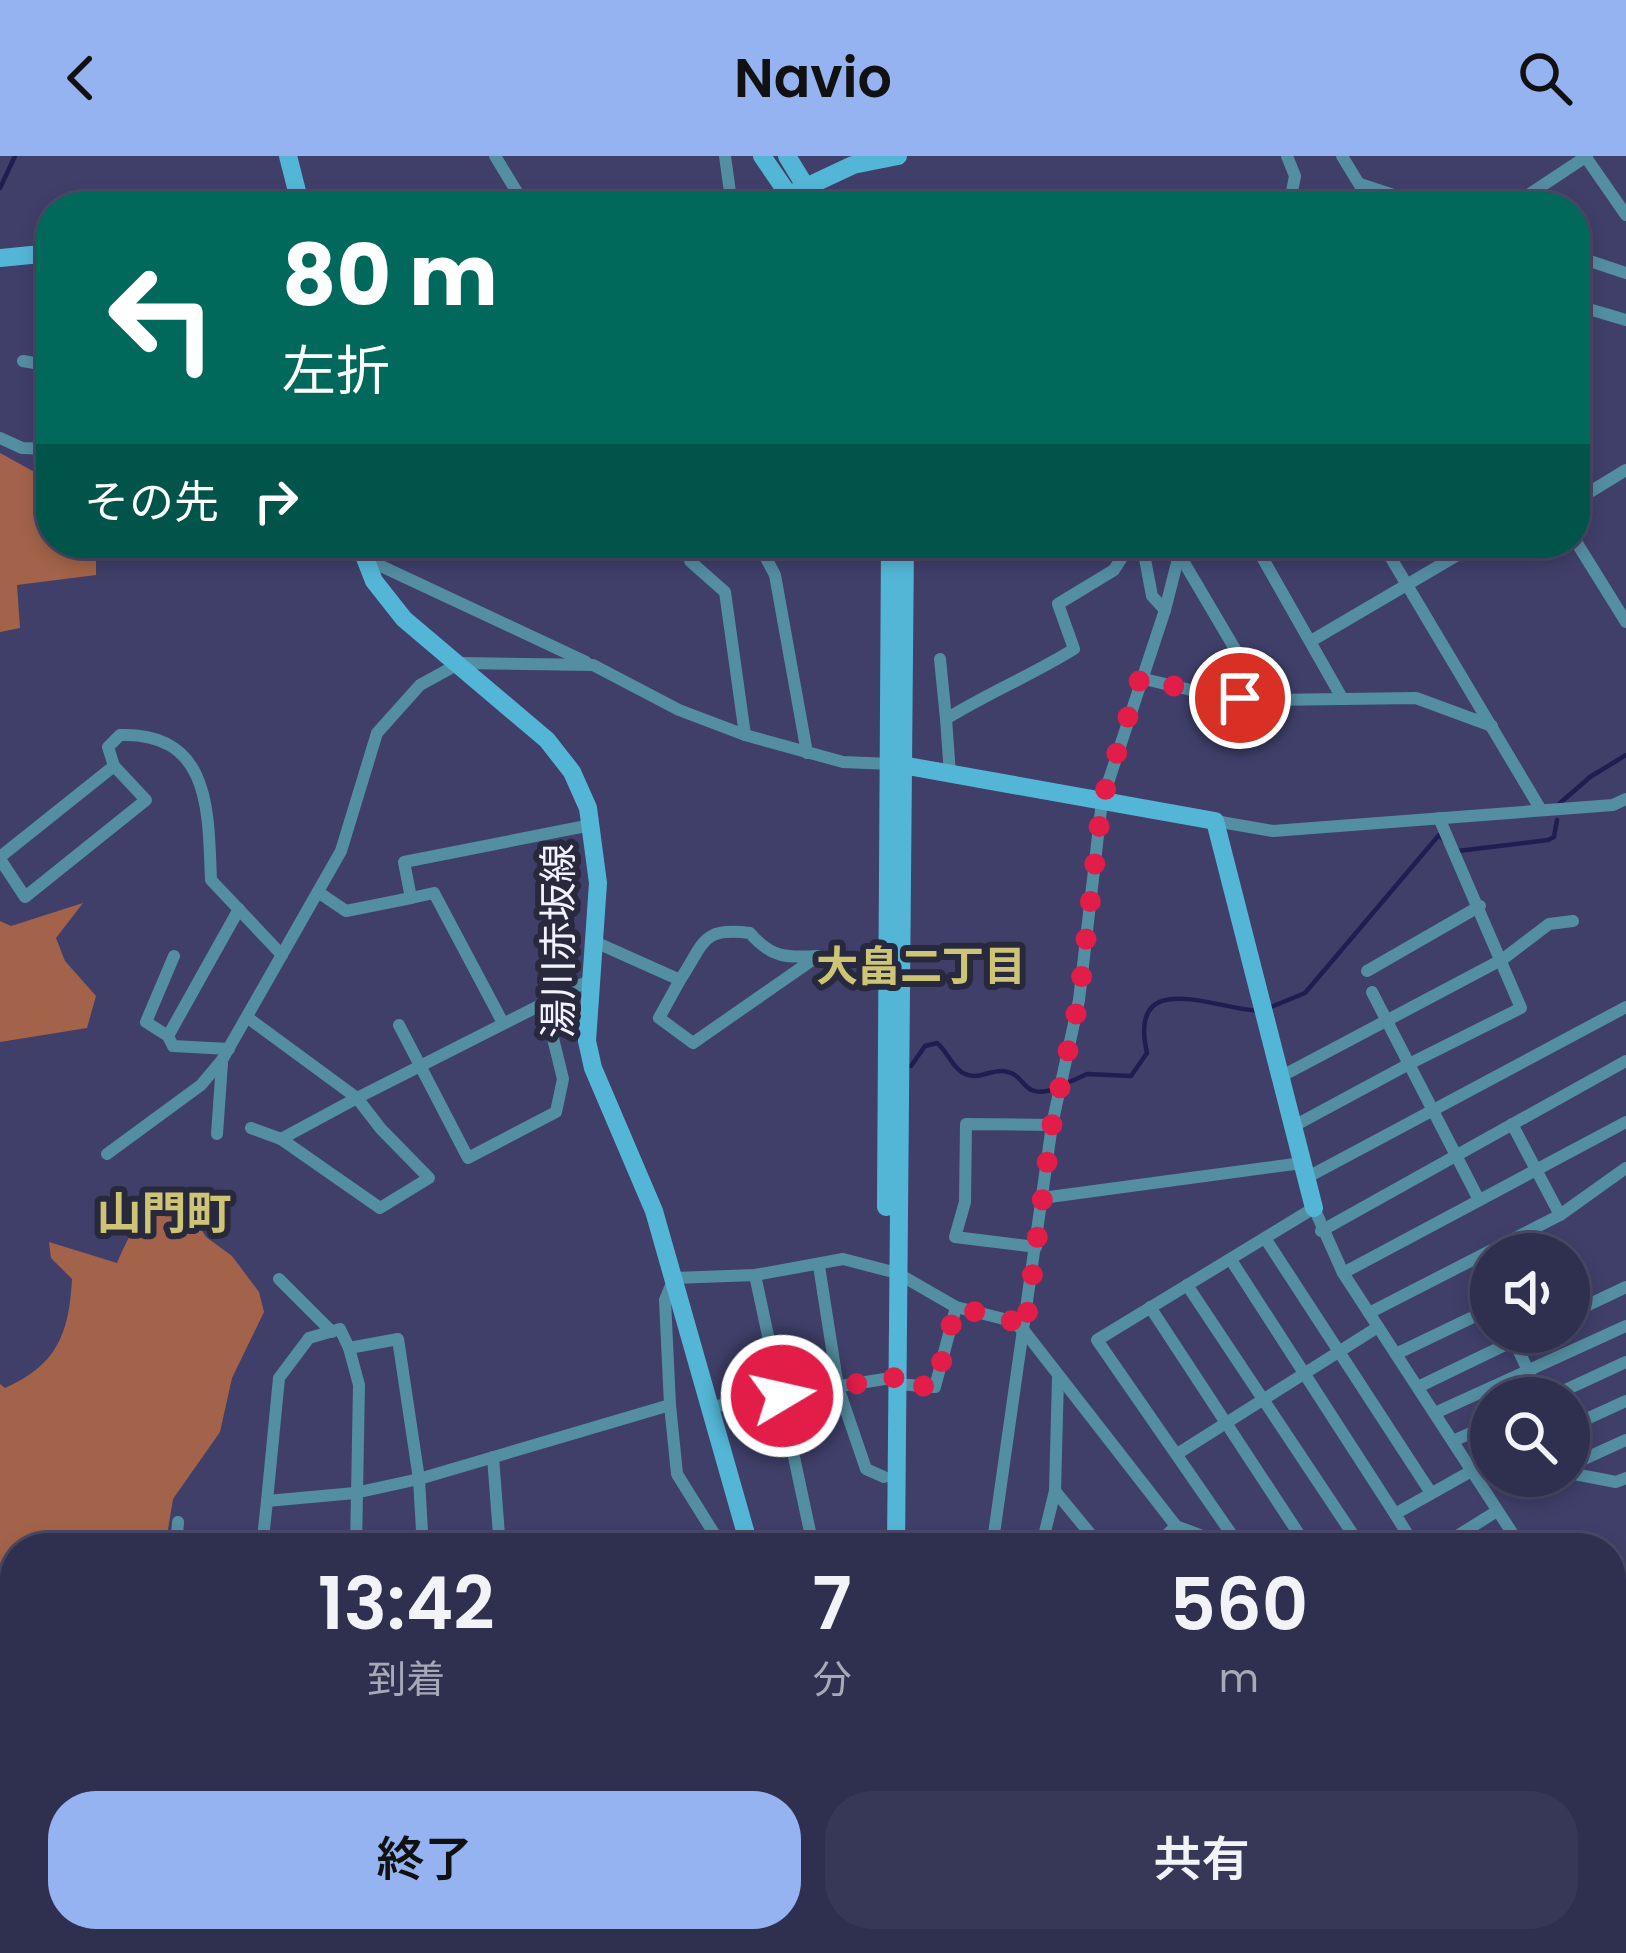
<!DOCTYPE html>
<html lang="ja">
<head>
<meta charset="utf-8">
<style>
	body { margin:0; font-family:Poppins,"Noto Sans JP",sans-serif; background:#373757; color:#f1f3f6; height:100vh; display:flex; flex-direction:column; font-size:45px; white-space:nowrap }
	* { box-sizing:border-box; margin:0 }
	p { font-size:39px; color:#a7a9b7 }
	.icon { flex:none; width:66px; height:66px; fill:none; stroke:currentColor; stroke-width:2; stroke-linecap:round; stroke-linejoin:round }
	.map { position:relative; flex:1; overflow:hidden }
	.side { position:absolute; left:0px; top:1377px; width:1626px; height:420px; display:flex; flex-direction:column; background:#2f2f50; border-radius:48px 48px 0 0; box-shadow:0 6px 18px #0003,0 0 0 3px #4a4a67 }
	.side>* { flex:none }
	.banner { position:absolute; left:36px; top:36px; width:1554px; height:366px; border-radius:48px; box-shadow:0 6px 18px #0003,0 0 0 3px #4a4a67; background:#00695c; color:#fff; overflow:hidden }
	.buttons { position:absolute; left:1470px; top:1077px; display:grid; gap:24px }
	.buttons a { display:grid; place-items:center; width:120px; height:120px; border-radius:50%; background:#2f2f50; box-shadow:0 6px 18px #0003,0 0 0 3px #4a4a67; font-size:60px }
	.pin { position:absolute; display:grid; place-items:center; width:102px; height:102px; color:#fff; margin:-51px; border:6px solid #fff; border-radius:50%; box-shadow:0 3px 12px #0007 }
	.me { position:absolute; width:132px; margin:-66px; rotate:81deg; stroke-linejoin:round; filter:drop-shadow(0 0 9px #0008) }
	.turn { display:flex; align-items:center; gap:42px; height:252px; padding:0 48px; font-size:54px }
	.turn .icon { width:156px; height:156px; stroke-width:2.5 }
	.turn b { display:block; font-size:84px; line-height:102px }
	.then { display:flex; align-items:center; height:114px; padding:0 48px; background:#0003; gap:24px; font-size:45px }
	.eta { display:flex; justify-content:space-evenly; align-items:center; height:204px; text-align:center }
	.eta b { font-size:72px; font-weight:600; line-height:84px }
	.button { display:flex; gap:24px; margin-top:auto; padding:24px 48px }
	.button a { flex:1; height:138px; border-radius:48px; background:#95b2f1; color:#111; font-size:48px; font-weight:600; line-height:138px; text-align:center }
	.button a+a { background:#373757; color:#f1f3f6 }
	header { display:flex; justify-content:space-between; align-items:center; height:156px; padding:0 48px; background:#95b2f1; color:#111; font-size:54px; font-weight:600 }
	.map>svg:first-child { display:block }
	.forest { fill:#a3634a }
	.lines { fill:none; stroke-linecap:round; stroke-linejoin:round }
	.stream { stroke:#221d51; stroke-width:4.5 }
	.street { stroke:#548ea2; stroke-width:12 }
	.secondary { stroke:#54b6d6; stroke-width:18 }
	.highway { stroke:#b0e5f8; stroke-width:21 }
	.route { stroke:#e11d48; stroke-width:21; stroke-dasharray:0 37.8 }
	.labels { text-anchor:middle; stroke-width:12; stroke-linejoin:round; paint-order:stroke }
	.street-label { font-size:39px; fill:#f1f2fd; stroke:#28293d }
	.neighbourhood-label { font-size:42px; font-weight:bold; fill:#cdc476; stroke:#28293d }
	.quarter-label { font-size:45px; font-weight:bold; fill:#cdc476; stroke:#28293d }
</style>
</head>
<body>
<header><svg class="icon" aria-label="back" viewBox="0 0 24 24"><path d="M15 5l-7 7 7 7"/></svg>Navio<svg class="icon" aria-label="search" viewBox="0 0 24 24"><circle cx="10" cy="10" r="6"/><path d="M15 15l6 6"/></svg></header>
<div class="map">
<svg width="1626" height="1797" viewBox="0 0 1626 1797">
	<rect width="100%" height="100%" fill="#3f3f6a"/>
	<g class="forest">
		<polygon points="0,297 51,325 51,387 96,387 96,419 17,429 20,472 0,476"/>
		<polygon points="83,747 56,782 65,805 96,840 87,872 0,886 0,765 11,770"/>
		<path d="M182 1042 206 1081 232 1100 259 1136 264 1156 232 1222 220 1276 173 1343 165 1392H15V1508L0 1505V1228L5 1232C57 1209 69 1178 72 1123L51 1102 49 1086 117 1107C134 1068 141 1055 182 1042Z"/>
		<polygon points="15,1731 15,1782 258,1782 263,1797 0,1797 0,1736"/>
		<polygon points="490,1782 573,1782 559,1797 487,1797"/>
	</g>
	<g class="lines">
		<g class="stream">
			<polyline points="0,32 15,0"/>
			<polyline points="1559,648 1590,621 1626,599"/>
			<polyline points="1458,695 1548,684 1554,681 1557,664"/>
			<polyline points="1271,851 1305,837 1439,679 1445,685"/>
			<path d="M911 910 925 890 937 887C947 895 953 912 963 917 977 925 989 914 1003 915 1029 918 1019 944 1055 933"/>
			<path d="M1065 928 1087 918 1131 920 1147 897C1127 810 1214 853 1260 855"/>
		</g>
		<g class="street">
			<polyline points="495,0 526,51"/>
			<polyline points="725,0 732,51"/>
			<polyline points="1287,0 1295,20 1289,51"/>
			<polyline points="1342,0 1373,51"/>
			<polyline points="1585,0 1626,59"/>
			<polyline points="1360,28 1430,51"/>
			<polyline points="752,51 787,40"/>
			<polyline points="1510,51 1587,0"/>
			<polyline points="1575,100 1626,117"/>
			<polyline points="1575,149 1626,164"/>
			<polyline points="23,205 51,210"/>
			<polyline points="0,282 22,292 51,293"/>
			<polyline points="1575,345 1626,314"/>
			<polyline points="1575,384 1626,466"/>
			<polyline points="691,387 690,405 725,436 745,579"/>
			<polyline points="758,387 775,419 807,597"/>
			<polyline points="1142,387 1152,440 1165,454"/>
			<polyline points="1254,387 1342,542"/>
			<polyline points="1382,387 1541,654"/>
			<polyline points="1179,398 1265,544"/>
			<polyline points="366,403 586,506"/>
			<polyline points="1311,485 1478,387"/>
			<path d="M940 503 946 563C988 537 1032 519 1074 493L1058 448 1114 414 1131 387"/>
			<polyline points="1140,522 1216,540 1265,544 1416,542 1492,570"/>
			<polyline points="946,563 950,618"/>
			<path d="M114 610 108 591 120 579C212 576 208 657 211 724L282 799"/>
			<polyline points="1439,662 1521,852 1409,908 1479,1044"/>
			<polyline points="1215,665 1273,675 1613,649 1626,643"/>
			<polyline points="0,701 114,610 146,644 25,741 0,703"/>
			<polyline points="318,736 346,755 411,742 404,706 591,669"/>
			<polyline points="411,742 434,737 503,867"/>
			<path d="M595 786 680 824 659 862 693 887 818 800C787 802 771 802 750 777 701 771 705 786 680 824"/>
			<polyline points="174,800 146,866 168,880 173,890 229,893"/>
			<polyline points="1367,815 1480,750"/>
			<polyline points="248,862 357,942 590,824"/>
			<polyline points="399,869 468,1002 556,956 563,923 550,870 569,836"/>
			<polyline points="168,880 239,753"/>
			<polyline points="1280,921 1503,803 1549,768 1573,765"/>
			<polygon points="357,942 381,973 429,1022 380,1052 281,983"/>
			<polyline points="1512,968 1560,1059"/>
			<polyline points="1292,971 1409,908 1372,836"/>
			<polyline points="251,972 281,983"/>
			<polyline points="217,978 222,907"/>
			<polyline points="107,998 201,929 222,904 341,695 377,577 420,529 460,507 593,509 679,554 745,579 843,606 891,608"/>
			<polyline points="1306,1022 1626,851"/>
			<polyline points="1042,1042 1302,1007"/>
			<polyline points="1321,1075 1626,905"/>
			<polyline points="1265,1082 1431,1337"/>
			<polyline points="1036,1091 955,1081 965,1046 966,968 1052,969"/>
			<polyline points="1231,1104 1395,1358"/>
			<polyline points="819,1110 838,1231 866,1313 884,1321"/>
			<polyline points="1343,1117 1626,966"/>
			<polyline points="755,1119 812,1385"/>
			<polyline points="279,1123 332,1176"/>
			<polyline points="1187,1129 1362,1392"/>
			<polyline points="1150,1151 1308,1392"/>
			<polyline points="1369,1157 1560,1059 1626,1012"/>
			<polyline points="1569,1158 1626,1131"/>
			<polyline points="1514,1185 1541,1242"/>
			<polyline points="1396,1198 1471,1162"/>
			<polyline points="897,1228 935,1231 956,1151"/>
			<polyline points="1418,1231 1532,1176"/>
			<polyline points="1548,1242 1626,1206"/>
			<polyline points="670,1249 677,1318 723,1392"/>
			<polyline points="710,1251 897,1221"/>
			<polyline points="1435,1257 1626,1170"/>
			<polyline points="1569,1271 1626,1245"/>
			<polyline points="1453,1285 1491,1268"/>
			<polyline points="1177,1298 1378,1171"/>
			<polyline points="1569,1299 1573,1308 1626,1284"/>
			<polyline points="493,1301 500,1392"/>
			<polyline points="1569,1317 1616,1326 1626,1322"/>
			<polyline points="1055,1335 1102,1392"/>
			<polyline points="267,1345 279,1222 309,1182 340,1173 349,1192"/>
			<polyline points="749,1387 896,1386"/>
			<polyline points="176,1392 178,1366"/>
			<polyline points="262,1392 267,1345 355,1337 419,1323 670,1249 665,1144 674,1122 755,1119 843,1103 897,1117 956,1151 1012,1165 1025,1176 1176,1370 1208,1382 1235,1383"/>
			<polyline points="356,1392 359,1229 349,1192 398,1183 419,1323 423,1392"/>
			<polyline points="992,1392 1052,969 1079,844 1102,645 1165,454 1182,387"/>
			<polyline points="1041,1392 1055,1335 1058,1222"/>
			<polyline points="1153,1392 1176,1370"/>
			<polyline points="1241,1392 1097,1184 1314,1052 1343,1117 1522,1392"/>
			<polyline points="1416,1392 1395,1358 1491,1304"/>
			<polyline points="1438,1392 1497,1355"/>
			<polyline points="1611,1435 1626,1419"/>
			<polyline points="1611,1529 1626,1552"/>
			<polyline points="1611,1641 1626,1634"/>
			<polyline points="0,1700 15,1691"/>
			<polyline points="284,1782 303,1797"/>
			<polyline points="328,1782 328,1797"/>
			<polyline points="395,1782 395,1797"/>
			<polyline points="718,1782 726,1797"/>
			<polyline points="989,1782 989,1797"/>
			<polyline points="1018,1782 1019,1797"/>
			<polyline points="1112,1782 1127,1797"/>
			<polyline points="1483,1782 1493,1797"/>
			<polyline points="1166,1797 1197,1782"/>
		</g>
		<g class="secondary">
			<polyline points="288,0 301,51"/>
			<polyline points="762,0 797,51"/>
			<polyline points="787,0 818,51"/>
			<polyline points="787,40 853,9 898,0"/>
			<polyline points="0,102 51,97"/>
			<polyline points="359,387 374,425 404,463 547,584 572,616 588,652 598,727 587,885 593,912 654,1055 750,1392"/>
			<polyline points="902,609 1215,665 1314,1052"/>
			<polyline points="886,1051 890,387"/>
			<polyline points="896,1392 905,387"/>
			<polyline points="805,1782 806,1797"/>
			<polyline points="894,1797 894,1782"/>
		</g>
		<g class="highway">
			<polyline points="1611,1593 1626,1584"/>
			<polyline points="1611,1611 1626,1603"/>
			<polyline points="1208,1797 1239,1782"/>
			<polyline points="1244,1797 1274,1782"/>
		</g>
	</g>
	<g class="lines">
		<polyline class="route" points="782,1240 898,1221 897,1228 935,1231 956,1151 1012,1165 1025,1176 1052,969 1079,844 1102,645 1140,522 1216,540 1240,542"/>
	</g>
	<g class="labels">
		<g class="street-label">
			<text transform="translate(558 785) rotate(-90)" y="14">湯川赤坂線</text>
		</g>
		<g class="neighbourhood-label">
			<text x="921" y="825">大畠二丁目</text>
		</g>
		<g class="quarter-label">
			<text x="164" y="1073">山門町</text>
		</g>
	</g>
</svg>
<div class="buttons">
<a><svg class="icon" aria-label="sound" viewBox="0 0 24 24"><path d="M4 9h4l5-4v14l-5-4H4zM17 9q2 3 0 6"/></svg></a>
<a><svg class="icon" aria-label="search" viewBox="0 0 24 24"><circle cx="10" cy="10" r="6"/><path d="M15 15l6 6"/></svg></a>
</div>
<div class="pin" style="left:1240px;top:542px;background:#d93025"><svg class="icon" aria-label="arrive" viewBox="0 0 24 24"><path d="M6 21V4h12l-3 4 3 4H6"/></svg></div>
<svg class="me" style="left:782px;top:1240px" viewBox="-20 -20 40 40"><circle r="17" fill="#e11d48" stroke="#fff" stroke-width="3"/><path d="M0-11L8 9 0 5-8 9z" fill="#fff"/></svg>
<div class="banner">
<div class="turn"><svg class="icon" aria-label="left" viewBox="0 0 24 24"><path d="M17 20v-9H6M10 6l-5 5 5 5"/></svg><div><b>80 m</b>左折</div></div>
<div class="then">その先<svg class="icon" aria-label="right" viewBox="0 0 24 24"><path d="M7 20v-9h11M14 6l5 5-5 5"/></svg></div>
</div>
<section class="side">
<div class="eta">
<div><b>13:42</b><p>到着</p></div>
<div><b>7</b><p>分</p></div>
<div><b>560</b><p>m</p></div>
</div>
<div class="button"><a>終了</a><a>共有</a></div>
</section>
</div>
</body>
</html>
